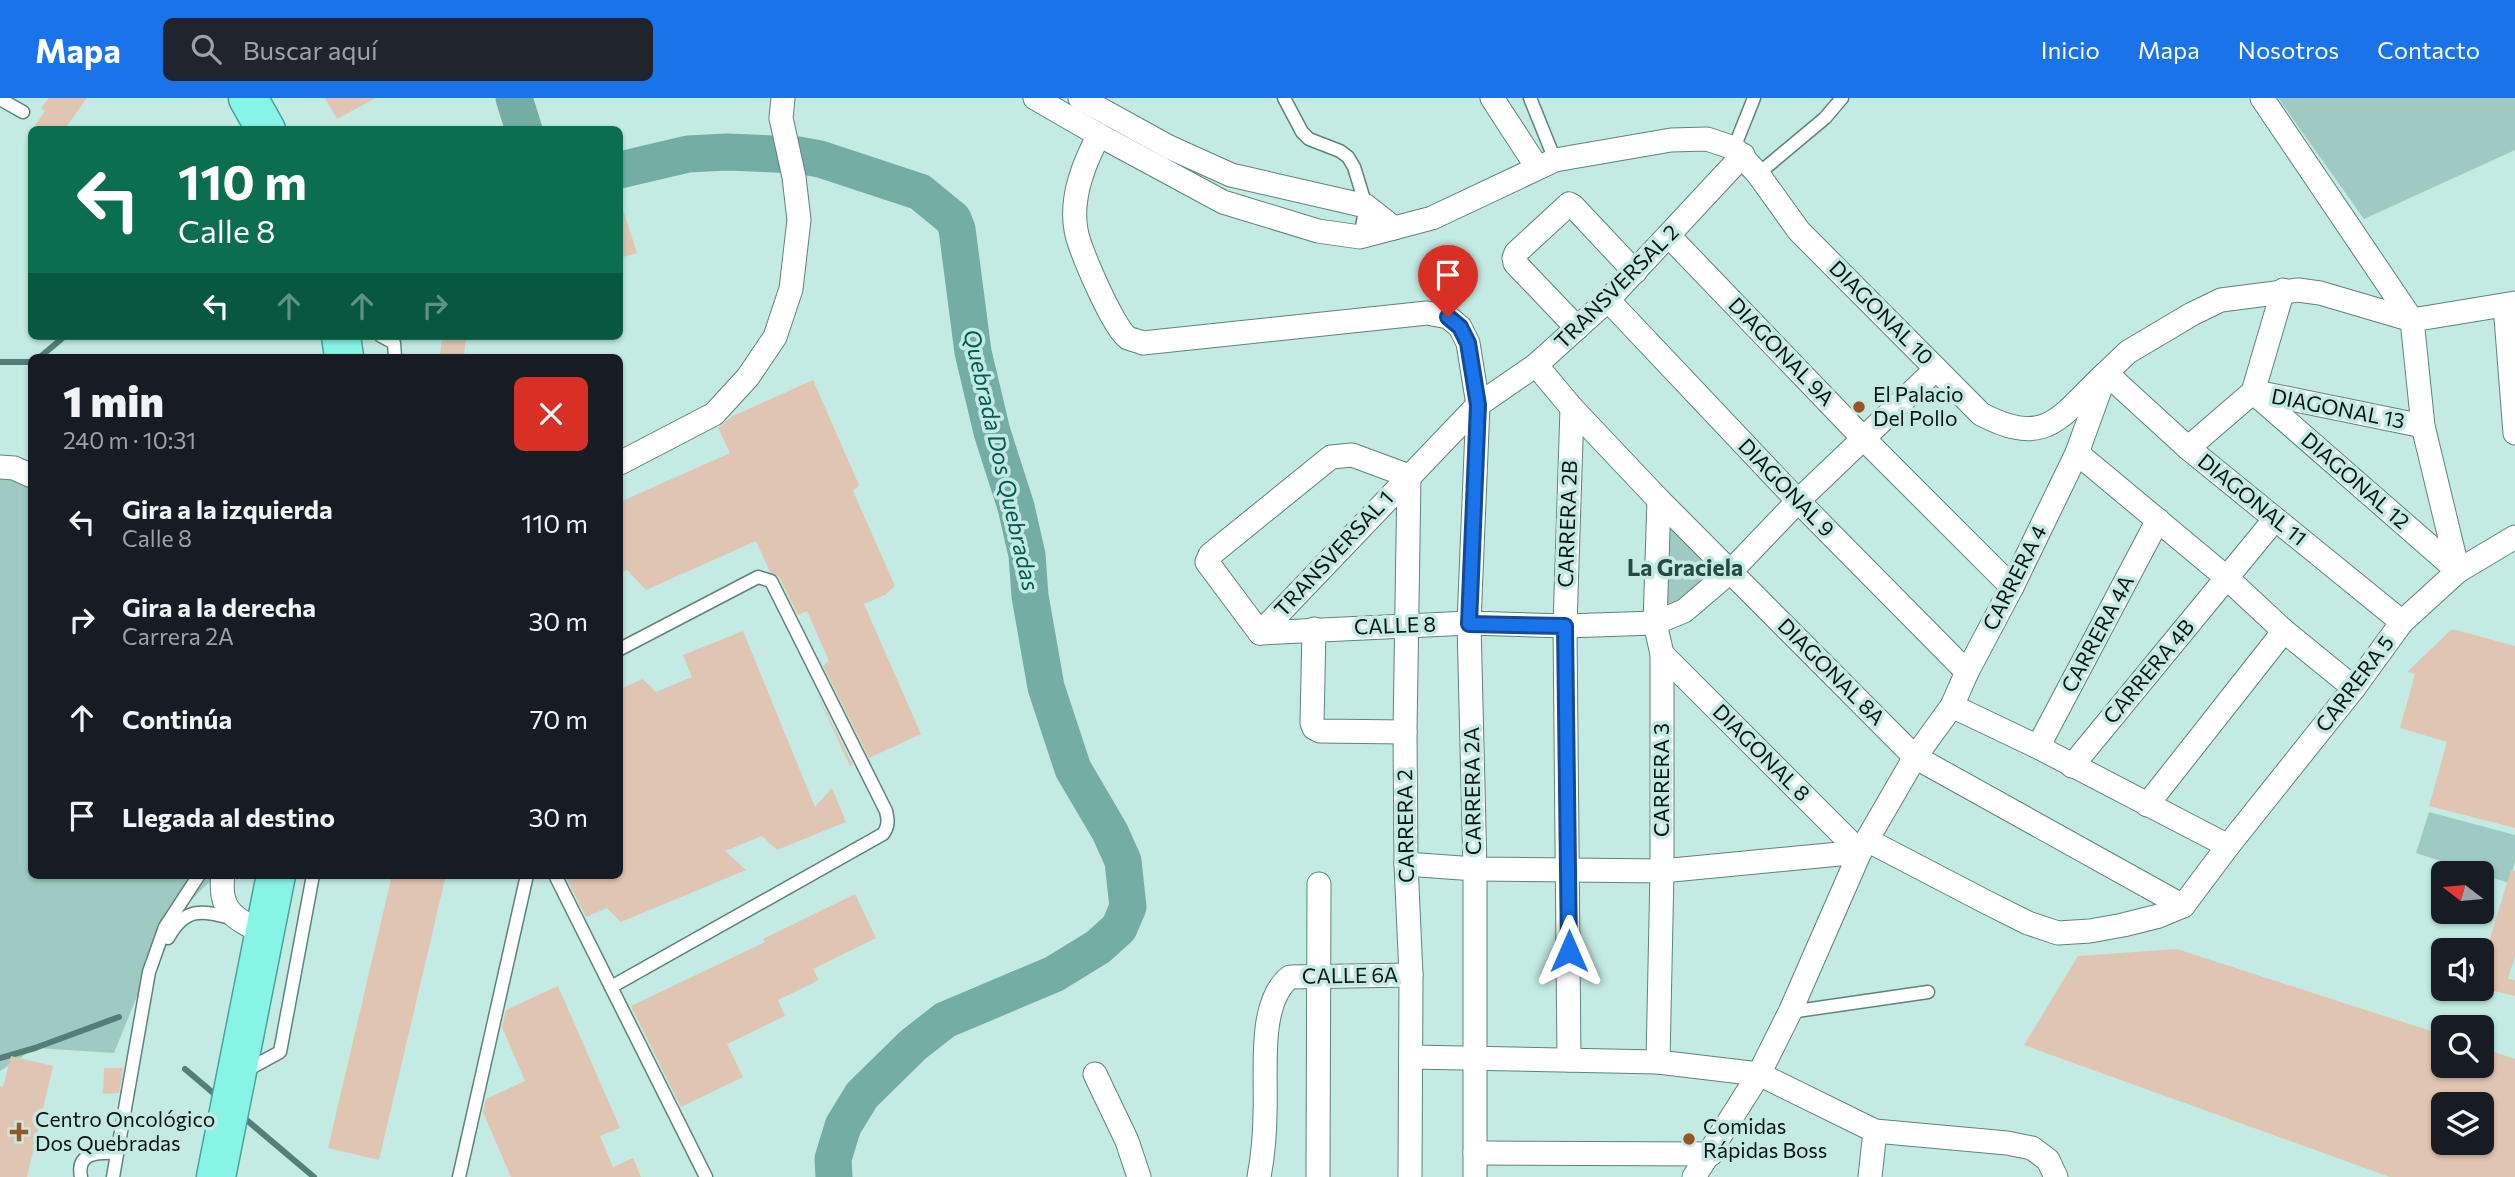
<!DOCTYPE html>
<html lang="es">
<head>
<meta charset="utf-8">
<style>
	body { margin:0; font-family:Commissioner,sans-serif; background:#20242c; color:#f1f3f6; height:100vh; display:flex; flex-direction:column; font-size:26px; white-space:nowrap }
	* { box-sizing:border-box; margin:0 }
	p { font-size:23px; color:#9ea1a6 }
	.icon { flex:none; width:38px; height:38px; fill:none; stroke:currentColor; stroke-width:2; stroke-linecap:round; stroke-linejoin:round }
	.map { position:relative; flex:1; overflow:hidden }
	.panel { position:absolute; left:28px; top:256px; width:595px; height:525px; display:flex; flex-direction:column; background:#171b24; border-radius:10px; box-shadow:0 2px 5px #0004 }
	.panel>* { flex:none }
	.guide { position:absolute; left:28px; top:28px; width:595px; height:214px; border-radius:10px; box-shadow:0 2px 5px #0004; background:#0b6e4f; color:#fff; overflow:hidden }
	.needle { width:46px; rotate:286deg }
	.buttons { position:absolute; left:2431px; top:763px; display:grid; gap:14px }
	.buttons a { display:grid; place-items:center; width:63px; height:63px; border-radius:10px; background:#171b24; box-shadow:0 2px 5px #0004; font-size:35px }
	.pin { position:absolute; display:grid; place-items:center; width:60px; height:60px; color:#fff; margin:-72px -30px; border-radius:50% 50% 50% 0; rotate:-45deg; box-shadow:0 0 7px #0007 }
	.pin .icon { rotate:45deg }
	.me { position:absolute; width:77px; margin:-38px; rotate:0deg; stroke-linejoin:round; filter:drop-shadow(0 0 5px #0008) }
	.turn { display:flex; align-items:center; gap:24px; height:147px; padding:0 35px; font-size:32px }
	.turn .icon { width:91px; height:91px; stroke-width:2.5 }
	.turn b { display:block; font-size:49px; line-height:60px }
	.lanes { display:flex; align-items:center; height:66px; padding:0 35px; background:#0003; justify-content:center; gap:35px; direction:ltr }
	.lanes .off { opacity:.35 }
	.round { display:grid; place-items:center; flex:none; width:74px; height:74px; border-radius:10px; background:#20242c }
	.summary { display:flex; align-items:center; justify-content:space-between; height:119px; padding:0 35px }
	h1 { font-size:42px; font-weight:800; line-height:52px }
	ul { padding:0; list-style:none }
	li { display:flex; align-items:center; gap:21px; height:98px; padding:0 35px }
	li div { flex:1 }
	li b { display:block; font-size:26px }
	li em { font-style:normal }
	header { display:flex; align-items:center; gap:42px; box-sizing:border-box; height:98px; padding:0 35px; background:#1a73e8; color:#fff }
	header strong { font-size:33px }
	nav { display:flex; gap:38px; margin-inline-start:auto; font-size:24px }
	.search { width:490px; height:63px; background:#20242c; display:flex; align-items:center; gap:18px; box-sizing:border-box; padding:0 24px; border-radius:10px; color:#9ea1a6; font-size:26px }
	.map>svg:first-child { display:block }
	.green { fill:#9fcac3 }
	.lines { fill:none; stroke-linecap:round; stroke-linejoin:round }
	.stream { stroke:#527f78; stroke-width:6 }
	.river { stroke:#73ada4; stroke-width:37 }
	.building { fill:#e1c5b3; fill-rule:evenodd }
	.service-casing { stroke:#5f827c; stroke-width:15 }
	.minor-casing { stroke:#5f827c; stroke-width:25 }
	.trunk-casing { stroke:#48a398; stroke-width:41 }
	.service { stroke:#fff; stroke-width:12 }
	.minor { stroke:#fff; stroke-width:23 }
	.trunk { stroke:#88f4e6; stroke-width:38 }
	.route-casing { stroke:#114b97; stroke-width:18 }
	.route { stroke:#1a73e8; stroke-width:12 }
	.poi-dot { fill:#985525; stroke:#c4eae4; stroke-width:2.5 }
	.labels { text-anchor:middle; stroke-width:7; stroke-linejoin:round; paint-order:stroke }
	.street-label { font-size:21px; fill:#061311; stroke:#c4eae4 }
	.poi-label { font-size:21px; fill:#061311; stroke:#c4eae4; text-anchor:start }
	.water-label { font-size:23px; font-style:italic; fill:#015951; stroke:#c4eae4 }
	.neighbourhood-label { font-size:23px; font-weight:bold; fill:#274944; stroke:#c4eae4 }
</style>
</head>
<body>
<header>
<strong>Mapa</strong>
<div class="search"><svg class="icon" aria-label="search" viewBox="0 0 24 24"><circle cx="10" cy="10" r="6"/><path d="M15 15l6 6"/></svg>Buscar aquí</div>
<nav><a>Inicio</a><a>Mapa</a><a>Nosotros</a><a>Contacto</a></nav>
</header>
<div class="map">
<svg width="2515" height="1079" viewBox="0 0 2515 1079">
	<rect width="100%" height="100%" fill="#c4eae4"/>
	<g class="green">
		<polygon points="2278,0 2515,0 2515,52 2364,121"/>
		<polygon points="0,369 31,378 32,777 216,777 165,829 114,955 35,950 0,973"/>
		<polygon points="1659,402 1732,472 1655,525"/>
		<polygon points="2429,714 2515,737 2515,763 2509,785 2416,755"/>
	</g>
	<g class="lines">
		<g class="stream">
			<polyline points="40,259 65,238"/>
			<polyline points="0,264 32,264"/>
			<polyline points="0,960 35,950 119,919"/>
			<polyline points="185,971 218,999"/>
			<polyline points="243,1019 314,1079"/>
		</g>
		<g class="river">
			<polyline points="514,0 524,32"/>
			<polyline points="620,72 688,56 727,54 798,57 820,61 920,94 953,121 957,131 973,254 992,334 1016,409 1027,457 1030,498 1046,589 1073,671 1110,734 1123,763 1128,809 1119,830 1098,849 1054,876 945,922 913,947 862,997 843,1028 833,1061 834,1079"/>
		</g>
	</g>
	<g class="building">
		<polygon points="49,0 87,0 64,32 32,32 45,13 41,10"/>
		<polygon points="325,0 376,0 337,21"/>
		<polygon points="623,112 637,155 620,160 620,113"/>
		<polygon points="442,238 466,238 464,259 440,259"/>
		<polygon points="813,282 859,387 853,393 895,488 885,497 864,506 921,636 869,660 823,568 829,563 807,513 798,517 779,479 770,474 756,443 646,492 627,472 620,475 620,404 730,355 718,330 731,319"/>
		<polygon points="2452,531 2515,548 2515,730 2429,708 2447,644 2400,630 2415,576 2407,574"/>
		<polygon points="743,533 815,709 832,690 846,724 777,752 762,738 725,753 746,772 621,824 607,810 586,819 565,777 620,777 620,591 643,581 656,594 692,579 683,557"/>
		<polygon points="816,594 853,667 850,668"/>
		<polygon points="2511,772 2515,773 2515,858 2508,881 2515,882 2515,898 2482,890 2482,867"/>
		<polygon points="392,777 446,777 379,1062 328,1050"/>
		<polygon points="855,796 876,840 813,871 819,882 778,902 785,918 727,946 743,979 681,1009 631,908 765,844 763,841"/>
		<path d="M2177 851 2443 937V968H2482V950L2515 961V1079H2390L2024 947 2078 858ZM2443 1006H2482V1045H2443Z"/>
		<polygon points="558,888 620,1030 600,1038 613,1069 633,1060 641,1079 511,1079 483,1014 486,1001 525,983 502,929 506,912"/>
		<polygon points="11,958 53,968 27,1079 0,1079 0,988 3,989"/>
		<polygon points="104,970 123,970 119,995 103,996"/>
	</g>
	<g class="lines">
		<g class="service-casing">
			<g id="service">
				<polyline points="1284,0 1302,34 1309,41 1340,53 1348,59 1354,69 1366,108 1360,139"/>
				<polyline points="1530,0 1555,62"/>
				<polyline points="0,1 23,14"/>
				<polyline points="1734,50 1754,0"/>
				<polyline points="1758,76 1825,20 1842,0"/>
				<polyline points="381,238 394,245 395,259"/>
				<polyline points="555,777 706,1079"/>
				<path d="M168 840C186 807 203 813 235 821"/>
				<path d="M611 889 883 736C889 728 888 722 886 713L771 483 758 479 620 551"/>
				<polyline points="1790,914 1928,894"/>
				<polyline points="245,973 280,954 313,777"/>
				<path d="M81 1079C76 1054 99 1054 117 1055"/>
				<polyline points="113,1079 149,874 165,829 199,777"/>
				<polyline points="459,1079 527,777"/>
			</g>
		</g>
		<g class="minor-casing">
			<g id="minor">
				<path d="M1035 0 1099 37 1223 104 1318 133 1360 139 1432 120 1555 62 1671 42 1707 41 1734 50 1758 76 1799 133 1981 316C2047 351 2060 318 2106 275L2188 350 2402 524"/>
				<polyline points="1080,0 1169,49 1231,77 1366,108 1394,130"/>
				<polyline points="1492,0 1537,69"/>
				<path d="M1099 37C1084 65 1070 99 1076 132 1079 150 1113 230 1128 240 1132 242 1139 243 1143 245L1427 215 1448 219 1460 229 1468 245 1478 307 1469 525 1475 771V1079"/>
				<polyline points="1669,138 1863,340 2012,489"/>
				<polyline points="1608,202 1798,403 1967,574"/>
				<polyline points="2505,207 2515,335"/>
				<polyline points="1577,230 1515,165 1514,160 1516,155 1569,106 1573,108 1635,174"/>
				<polyline points="1536,267 1572,310 1659,402 1915,659 2183,808"/>
				<polyline points="2253,294 2458,473 2515,439"/>
				<polyline points="2256,294 2423,328"/>
				<polyline points="2188,350 2253,294 2283,192"/>
				<polyline points="2077,355 2227,480 2284,533 2354,590"/>
				<polyline points="620,365 714,316 748,279 775,239 791,191 799,122 794,79 781,20 783,0"/>
				<polyline points="0,369 14,370 32,378"/>
				<polyline points="1409,378 1405,634 1406,766 1411,877 1410,1079"/>
				<polyline points="1314,531 1312,625 1314,630 1320,633 1405,634"/>
				<polyline points="1260,535 1469,525 1565,528 1655,525 1684,513 1732,472 1798,403 1936,271"/>
				<polyline points="1260,535 1478,307 1536,267 1608,202 1743,57"/>
				<polyline points="1260,535 1207,464 1210,457 1331,359 1352,357 1409,378"/>
				<polyline points="1662,556 1860,754"/>
				<polyline points="1952,608 2038,649 2228,748"/>
				<polyline points="2038,649 2158,422"/>
				<polyline points="2072,668 2275,421"/>
				<polyline points="2147,707 2284,533"/>
				<polyline points="1867,742 1986,804 2028,825 2058,835 2090,833 2123,827 2159,818 2183,808 2228,748 2354,590 2402,524 2458,473 2423,328 2412,222 2262,0"/>
				<polyline points="1406,766 1475,771 1662,773 1860,754"/>
				<path d="M223 777C218 813 235 821 264 835"/>
				<polyline points="1411,959 1658,964 1759,976 1875,1033 2007,1045 2032,1050 2048,1062 2056,1079"/>
				<polyline points="1569,962 1565,528 1572,310"/>
				<polyline points="1658,964 1662,773 1662,556 1655,525 1659,402"/>
				<polyline points="1095,976 1127,1043 1139,1079"/>
				<polyline points="1475,1055 1711,1056"/>
				<path d="M1259 1079C1263 1057 1265 1036 1265 1014 1267 977 1257 904 1290 879L1411 877"/>
				<polyline points="1318,1079 1319,786"/>
				<polyline points="1694,1079 1759,976 1790,914 1860,754 1915,659 1952,608 1967,574 2012,489 2077,355 2106,275 2128,254 2192,216 2221,202 2298,192 2320,195 2412,222 2515,205"/>
				<polyline points="1870,1079 1875,1033"/>
			</g>
		</g>
		<g class="trunk-casing">
			<g id="trunk">
				<polyline points="248,0 266,32"/>
				<polyline points="341,238 344,259"/>
				<polyline points="216,1079 276,777"/>
			</g>
		</g>
		<use href="#service" class="service"/>
		<use href="#minor" class="minor"/>
		<use href="#trunk" class="trunk"/>
	</g>
	<g class="lines">
		<g class="route-casing">
			<polyline id="route" points="1448,219 1460,229 1468,245 1478,307 1469,526 1565,528 1569,853"/>
		</g>
		<use href="#route" class="route"/>
	</g>
	<g class="poi-dot">
		<circle cx="1859" cy="309" r="7"/>
		<path d="M15.5 1023.5h7v7h7v7h-7v7h-7v-7h-7v-7h7z"/>
		<circle cx="1689" cy="1041" r="7"/>
	</g>
	<g class="labels">
		<g class="street-label">
			<text transform="translate(1617 189) rotate(-45)" y="7">TRANSVERSAL 2</text>
			<text transform="translate(1881 215) rotate(45)" y="7">DIAGONAL 10</text>
			<text transform="translate(1781 254) rotate(46)" y="7">DIAGONAL 9A</text>
			<text transform="translate(2338 311) rotate(11)" y="7">DIAGONAL 13</text>
			<text transform="translate(2355 383) rotate(41)" y="7">DIAGONAL 12</text>
			<text transform="translate(1786 390) rotate(46)" y="7">DIAGONAL 9</text>
			<text transform="translate(2252 402) rotate(39)" y="7">DIAGONAL 11</text>
			<text transform="translate(1568 426) rotate(-88)" y="7">CARRERA 2B</text>
			<text transform="translate(1334 456) rotate(-47)" y="7">TRANSVERSAL 1</text>
			<text transform="translate(2015 480) rotate(-63)" y="7">CARRERA 4</text>
			<text transform="translate(1395 528) rotate(-2)" y="7">CALLE 8</text>
			<text transform="translate(2098 536) rotate(-62)" y="7">CARRERA 4A</text>
			<text transform="translate(1831 574) rotate(45)" y="7">DIAGONAL 8A</text>
			<text transform="translate(2149 574) rotate(-50)" y="7">CARRERA 4B</text>
			<text transform="translate(2355 586) rotate(-53)" y="7">CARRERA 5</text>
			<text transform="translate(1761 655) rotate(45)" y="7">DIAGONAL 8</text>
			<text transform="translate(1662 682) rotate(-90)" y="7">CARRERA 3</text>
			<text transform="translate(1473 693) rotate(-91)" y="7">CARRERA 2A</text>
			<text transform="translate(1406 728) rotate(-91)" y="7">CARRERA 2</text>
			<text transform="translate(1350 878) rotate(-1)" y="7">CALLE 6A</text>
		</g>
		<g class="poi-label">
			<text x="1873" y="304">El Palacio<tspan x="1873" dy="24">Del Pollo</tspan></text>
			<text x="35" y="1029">Centro Oncológico<tspan x="35" dy="24">Dos Quebradas</tspan></text>
			<text x="1703" y="1036">Comidas<tspan x="1703" dy="24">Rápidas Boss</tspan></text>
		</g>
		<g class="water-label">
			<text transform="translate(1001 362) rotate(77)" y="8">Quebrada Dos Quebradas</text>
		</g>
		<g class="neighbourhood-label">
			<text x="1685" y="478">La Graciela</text>
		</g>
	</g>
</svg>
<div class="buttons">
<a><svg class="needle" viewBox="-14 -14 28 28"><path d="M0-13l5 13h-10z" fill="#e53935"/><path d="M0 13l5-13h-10z" fill="#9ea1a6"/></svg></a>
<a><svg class="icon" aria-label="sound" viewBox="0 0 24 24"><path d="M4 9h4l5-4v14l-5-4H4zM17 9q2 3 0 6"/></svg></a>
<a><svg class="icon" aria-label="search" viewBox="0 0 24 24"><circle cx="10" cy="10" r="6"/><path d="M15 15l6 6"/></svg></a>
<a><svg class="icon" aria-label="layers" viewBox="0 0 24 24"><path d="M12 4l9 5-9 5-9-5zM3 14l9 5 9-5"/></svg></a>
</div>
<div class="pin" style="left:1448px;top:219px;background:#d93025"><svg class="icon" aria-label="arrive" viewBox="0 0 24 24"><path d="M6 21V4h12l-3 4 3 4H6"/></svg></div>
<svg class="me" style="left:1569px;top:853px" viewBox="-20 -20 40 40"><path d="M0-17L14 15 0 8-14 15z" fill="#1a73e8" stroke="#fff" stroke-width="4"/></svg>
<div class="guide">
<div class="turn"><svg class="icon" aria-label="left" viewBox="0 0 24 24"><path d="M17 20v-9H6M10 6l-5 5 5 5"/></svg><div><b>110 m</b>Calle 8</div></div>
<div class="lanes"><svg class="icon" aria-label="left" viewBox="0 0 24 24"><path d="M17 20v-9H6M10 6l-5 5 5 5"/></svg><svg class="icon off" aria-label="ahead" viewBox="0 0 24 24"><path d="M12 20V5M6 11l6-6 6 6"/></svg><svg class="icon off" aria-label="ahead" viewBox="0 0 24 24"><path d="M12 20V5M6 11l6-6 6 6"/></svg><svg class="icon off" aria-label="right" viewBox="0 0 24 24"><path d="M7 20v-9h11M14 6l5 5-5 5"/></svg></div>
</div>
<section class="panel">
<div class="summary"><div><h1>1 min</h1><p>240 m · 10:31</p></div><a class="round" style="background:#d93025;color:#fff"><svg class="icon" aria-label="close" viewBox="0 0 24 24"><path d="M6 6l12 12M18 6L6 18"/></svg></a></div>
<ul>
<li><svg class="icon" aria-label="left" viewBox="0 0 24 24"><path d="M17 20v-9H6M10 6l-5 5 5 5"/></svg><div><b>Gira a la izquierda</b><p>Calle 8</p></div><em>110 m</em></li>
<li><svg class="icon" aria-label="right" viewBox="0 0 24 24"><path d="M7 20v-9h11M14 6l5 5-5 5"/></svg><div><b>Gira a la derecha</b><p>Carrera 2A</p></div><em>30 m</em></li>
<li><svg class="icon" aria-label="ahead" viewBox="0 0 24 24"><path d="M12 20V5M6 11l6-6 6 6"/></svg><div><b>Continúa</b></div><em>70 m</em></li>
<li><svg class="icon" aria-label="arrive" viewBox="0 0 24 24"><path d="M6 21V4h12l-3 4 3 4H6"/></svg><div><b>Llegada al destino</b></div><em>30 m</em></li>
</ul>
</section>
</div>
</body>
</html>
